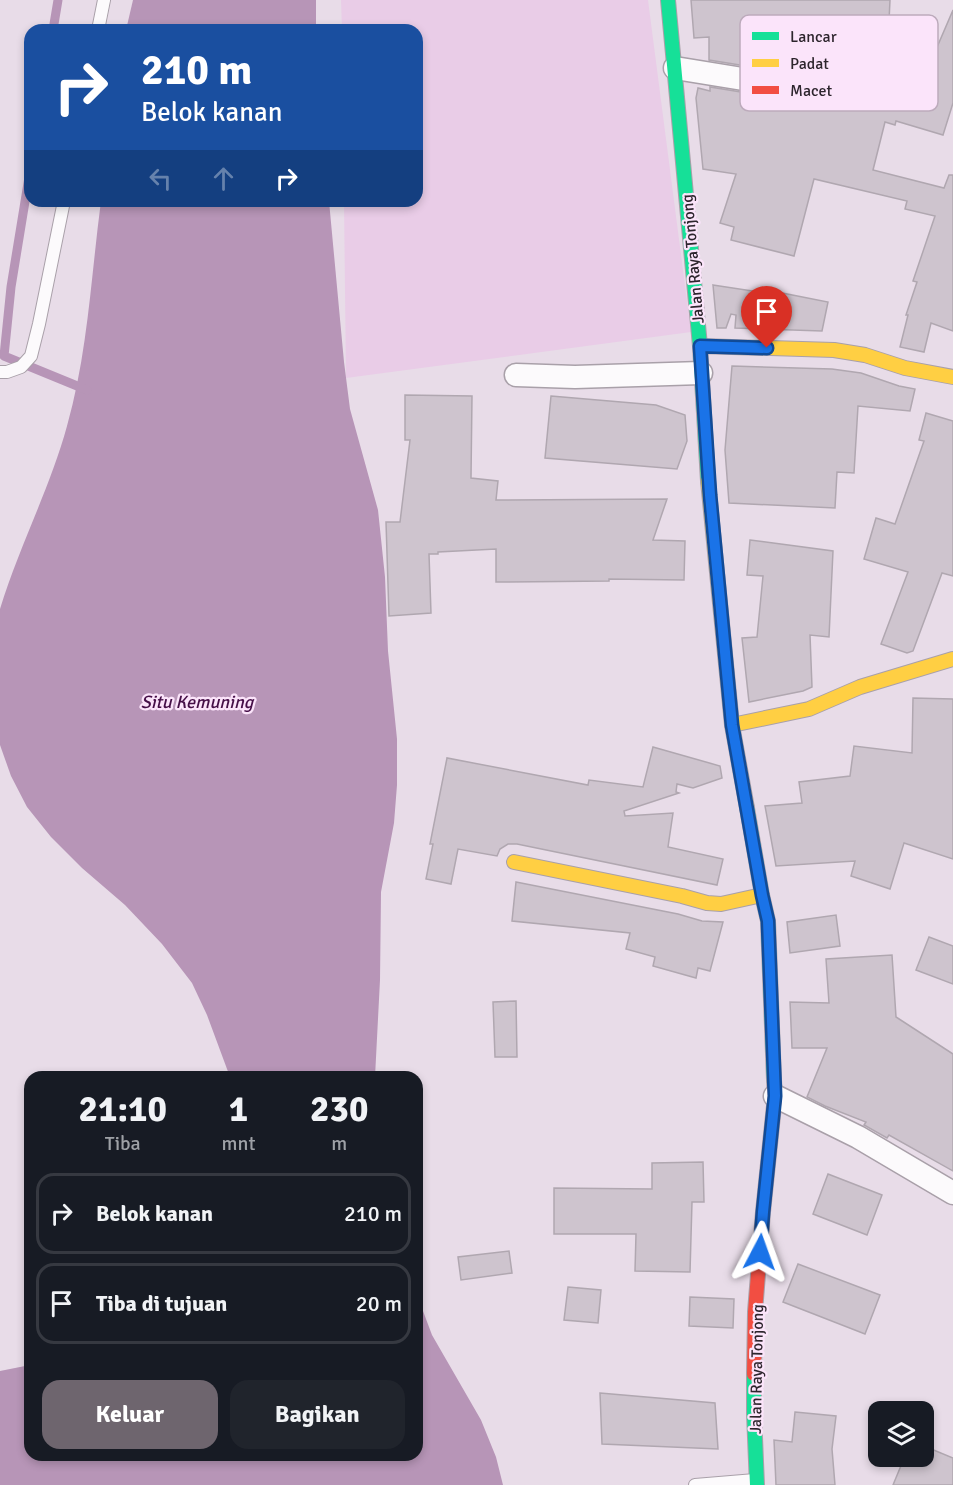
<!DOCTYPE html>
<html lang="id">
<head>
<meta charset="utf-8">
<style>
	body { margin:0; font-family:Signika,sans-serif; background:#20242c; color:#f1f3f6; height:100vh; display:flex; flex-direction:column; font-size:22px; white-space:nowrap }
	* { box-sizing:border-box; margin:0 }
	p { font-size:20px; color:#9ea1a6 }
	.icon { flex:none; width:33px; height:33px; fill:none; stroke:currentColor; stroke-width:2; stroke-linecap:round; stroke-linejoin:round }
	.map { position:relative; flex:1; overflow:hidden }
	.sheet { position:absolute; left:24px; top:1071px; width:399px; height:390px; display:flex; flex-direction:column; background:#171b24; border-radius:18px; box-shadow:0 3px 9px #0003 }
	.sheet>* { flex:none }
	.banner { position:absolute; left:24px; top:24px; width:399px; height:183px; border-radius:18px; box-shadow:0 3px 9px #0003; background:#1a4fa0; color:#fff; overflow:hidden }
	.tools { position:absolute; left:868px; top:1401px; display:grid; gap:12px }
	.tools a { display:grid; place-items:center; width:66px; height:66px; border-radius:12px; background:#171b24; box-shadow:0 3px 9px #0003; font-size:30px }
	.pin { position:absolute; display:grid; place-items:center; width:51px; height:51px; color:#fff; margin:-62px -26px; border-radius:50% 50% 50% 0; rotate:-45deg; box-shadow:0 0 6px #0007 }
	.pin .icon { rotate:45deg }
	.me { position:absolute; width:66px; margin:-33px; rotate:4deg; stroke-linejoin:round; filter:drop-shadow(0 0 4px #0008) }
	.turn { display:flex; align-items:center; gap:21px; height:126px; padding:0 18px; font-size:27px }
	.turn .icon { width:78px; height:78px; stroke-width:2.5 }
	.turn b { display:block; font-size:42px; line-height:51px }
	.lanes { display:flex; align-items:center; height:57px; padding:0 18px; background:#0003; justify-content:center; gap:30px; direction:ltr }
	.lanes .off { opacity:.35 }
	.eta { display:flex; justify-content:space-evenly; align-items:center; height:102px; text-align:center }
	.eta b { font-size:36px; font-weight:700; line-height:42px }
	.action { display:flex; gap:12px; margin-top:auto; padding:12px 18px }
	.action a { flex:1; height:69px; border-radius:18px; background:#6e656e; color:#fff; font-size:24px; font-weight:700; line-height:69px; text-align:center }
	.action a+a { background:#20242c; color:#f1f3f6 }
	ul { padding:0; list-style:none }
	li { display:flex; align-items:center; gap:18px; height:81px; margin:0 12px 9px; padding:0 6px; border:3px solid #363941; border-radius:18px }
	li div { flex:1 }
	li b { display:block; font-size:22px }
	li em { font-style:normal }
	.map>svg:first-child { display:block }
	.green { fill:#e9cce7 }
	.water { fill:#b795b7 }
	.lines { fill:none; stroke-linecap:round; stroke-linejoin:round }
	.stream { stroke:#b795b7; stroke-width:9 }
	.building { fill:#cec4ce; stroke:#b0a7b0; stroke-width:1.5 }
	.lane-casing { stroke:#a9a0a9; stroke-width:14 }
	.street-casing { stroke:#a9a0a9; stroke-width:25 }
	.fast-casing { stroke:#a9a0a9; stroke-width:16 }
	.slow-casing { stroke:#a9a0a9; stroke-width:16 }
	.jam-casing { stroke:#a9a0a9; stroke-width:16 }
	.lane { stroke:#fcfafc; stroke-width:12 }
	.street { stroke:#fcfafc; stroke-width:22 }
	.fast { stroke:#16e098; stroke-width:14 }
	.slow { stroke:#ffcf43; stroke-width:14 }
	.jam { stroke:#f24e42; stroke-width:14 }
	.route-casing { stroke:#114b97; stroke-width:15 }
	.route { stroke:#1a73e8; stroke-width:10 }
	.labels { text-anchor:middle; stroke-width:4.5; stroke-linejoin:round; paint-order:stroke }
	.street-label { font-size:16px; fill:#2d252d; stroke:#fbe4fa }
	.water-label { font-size:18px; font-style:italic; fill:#450e47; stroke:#fbe4fa }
	.key { fill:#fbe4fa; stroke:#bdabbc; stroke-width:1.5 }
	.key-label { font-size:16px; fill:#2d252d }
</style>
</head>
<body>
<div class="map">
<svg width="953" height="1485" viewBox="0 0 953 1485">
	<rect width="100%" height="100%" fill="#e8dce8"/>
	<polygon class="green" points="341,0 648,0 691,332 346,378 344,201 417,201 417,30 342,30"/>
	<g class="water">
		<polygon points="133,0 316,0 316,30 126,30"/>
		<path d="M101 201H329L344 362 350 409 378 510 385 577 388 651 397 739V785L394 823 381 892 380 980 375 1077H230L207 1015 192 983 162 944 125 905 82 868 51 837 27 807 11 776 0 745V609C19 547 50 488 67 426 88 352 91 276 101 201Z"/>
		<polygon points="417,1295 432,1335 481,1420 496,1457 503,1485 0,1485 0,1371 30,1365 30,1455 417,1455"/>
	</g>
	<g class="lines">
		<g class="stream">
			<polyline points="53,30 58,0"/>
			<polyline points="30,171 11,287 4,356 87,390"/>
		</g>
	</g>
	<g class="building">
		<polygon points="691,0 890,0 887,63 925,75 953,10 953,103 943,135 896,121 895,125 885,122 873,170 944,188 949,175 953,175 953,331 931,323 924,352 900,347 908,315 906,315 917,282 913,281 935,216 905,209 907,201 814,179 794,256 731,240 734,227 720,223 736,174 703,169 696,98 698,88 710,91 710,87 747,93 753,93 760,88 762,82 762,76 758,70 752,67 709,60 709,37 694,38"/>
		<polygon points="713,285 772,294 772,291 828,302 822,331 735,328 736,315 731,314 726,328 717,328"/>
		<polygon points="732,366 832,369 861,373 899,386 915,389 910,411 858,406 854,473 837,472 835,508 729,503 725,450"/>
		<polygon points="405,395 472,396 471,478 498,481 496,500 667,499 653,540 685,541 684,580 609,579 609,581 496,582 496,549 438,552 438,554 429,554 431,613 389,616 386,522 400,522 410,440 405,440"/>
		<polygon points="551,396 656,405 685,415 687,441 677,469 545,458"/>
		<polygon points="926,413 953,421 953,576 942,573 913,651 907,653 881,644 908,572 864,559 876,518 895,524 924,441 919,440"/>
		<polygon points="750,540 833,551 829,637 810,635 812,687 803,691 749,702 742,638 757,637 763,576 747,575"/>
		<polygon points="913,698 953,699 953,859 904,843 890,889 851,876 855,861 776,866 765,806 802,803 799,782 850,776 854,746 912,753"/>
		<polygon points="653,747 720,766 722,778 693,788 677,784 676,792 679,793 624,811 625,816 673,813 668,847 723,859 717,885 517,844 508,844 500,849 497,856 458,849 451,884 426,879 433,844 430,844 447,758 588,785 589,780 643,787"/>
		<polygon points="516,882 678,914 702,921 723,922 710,971 698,968 696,978 653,966 655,957 626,949 630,933 512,921"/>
		<polygon points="836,915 840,946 790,953 787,922"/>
		<polygon points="929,937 953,946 953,984 916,970"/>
		<polygon points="892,955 896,1017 953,1054 953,1171 889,1135 887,1138 864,1125 866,1122 825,1106 807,1097 827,1048 792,1048 790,1002 829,1003 826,959"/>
		<polygon points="516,1001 517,1057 495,1057 493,1002"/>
		<polygon points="703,1162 704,1202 692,1202 690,1272 635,1271 636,1234 554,1234 554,1188 652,1189 652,1163"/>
		<polygon points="828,1174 882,1195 867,1235 813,1214"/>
		<polygon points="509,1251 512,1273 461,1280 458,1257"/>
		<polygon points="798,1264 880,1295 865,1334 783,1302"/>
		<polygon points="568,1287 601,1290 598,1323 564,1320"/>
		<polygon points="690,1297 734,1299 733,1328 689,1326"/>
		<polygon points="600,1393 715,1403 718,1449 602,1444"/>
		<polygon points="795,1412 836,1416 832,1449 835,1485 776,1485 774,1440 792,1442"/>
		<polygon points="924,1446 953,1458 953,1485 893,1485 905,1456 924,1456"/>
	</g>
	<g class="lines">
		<g class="lane-casing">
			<g id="lane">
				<polyline points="98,30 104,0"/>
				<polyline points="0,372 7,372 21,367 31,356 39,324 64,201"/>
				<polyline points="695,1485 755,1480"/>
			</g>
		</g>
		<g class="street-casing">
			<g id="street">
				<polyline points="675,68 749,80"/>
				<polyline points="516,375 575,377 701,373"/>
				<polyline points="775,1096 858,1137 953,1193"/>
			</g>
		</g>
		<g class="fast-casing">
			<g id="fast">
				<polyline points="668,0 700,346 708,481"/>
				<polyline points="747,808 762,895 768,921 774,1080"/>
				<polyline points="754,1374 754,1414 757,1485"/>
			</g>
		</g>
		<g class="slow-casing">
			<g id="slow">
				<polyline points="700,346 834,350 865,355 905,368 953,377"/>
				<polyline points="708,481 732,725 747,808"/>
				<polyline points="732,725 809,709 860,687 953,659"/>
				<polyline points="514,862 682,896 707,903 721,904 762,895"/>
			</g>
		</g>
		<g class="jam-casing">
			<polyline id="jam" points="754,1374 755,1312 763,1212 775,1096 774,1080"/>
		</g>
		<use href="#lane" class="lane"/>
		<use href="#street" class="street"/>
		<use href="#fast" class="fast"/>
		<use href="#slow" class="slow"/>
		<use href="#jam" class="jam"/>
	</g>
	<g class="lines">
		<g class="route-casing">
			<polyline id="route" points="760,1252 763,1212 775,1096 768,921 762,895 732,725 710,495 700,346 767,348"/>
		</g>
		<use href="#route" class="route"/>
	</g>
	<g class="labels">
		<g class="street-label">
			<text transform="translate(692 259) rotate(-95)" y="6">Jalan Raya Tonjong</text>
			<text transform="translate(756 1369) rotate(-89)" y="6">Jalan Raya Tonjong</text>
		</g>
		<g class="water-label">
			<text x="197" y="708">Situ Kemuning</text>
		</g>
	</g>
	<rect x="740" y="15" width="198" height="96" rx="9" class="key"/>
	<rect x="752" y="32" width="27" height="8" fill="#16e098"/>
	<rect x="752" y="59" width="27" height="8" fill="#ffcf43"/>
	<rect x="752" y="86" width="27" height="8" fill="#f24e42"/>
	<g class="key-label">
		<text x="790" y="42">Lancar</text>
		<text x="790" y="69">Padat</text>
		<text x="790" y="96">Macet</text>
	</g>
</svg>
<div class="tools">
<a><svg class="icon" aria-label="layers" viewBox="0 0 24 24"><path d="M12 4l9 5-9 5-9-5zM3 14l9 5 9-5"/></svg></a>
</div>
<div class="pin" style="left:767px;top:348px;background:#d93025"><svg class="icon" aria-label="arrive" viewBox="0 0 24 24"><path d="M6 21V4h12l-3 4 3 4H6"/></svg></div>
<svg class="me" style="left:760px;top:1252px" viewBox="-20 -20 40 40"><path d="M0-17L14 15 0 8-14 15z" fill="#1a73e8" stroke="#fff" stroke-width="4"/></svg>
<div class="banner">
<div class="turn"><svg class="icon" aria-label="right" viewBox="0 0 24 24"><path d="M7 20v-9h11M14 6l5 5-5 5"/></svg><div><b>210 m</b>Belok kanan</div></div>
<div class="lanes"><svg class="icon off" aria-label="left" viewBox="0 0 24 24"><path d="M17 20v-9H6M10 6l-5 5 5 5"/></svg><svg class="icon off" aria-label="ahead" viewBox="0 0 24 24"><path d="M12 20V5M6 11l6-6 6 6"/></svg><svg class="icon" aria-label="right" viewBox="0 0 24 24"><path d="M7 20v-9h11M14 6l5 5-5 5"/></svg></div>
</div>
<section class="sheet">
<div class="eta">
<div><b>21:10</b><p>Tiba</p></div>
<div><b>1</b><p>mnt</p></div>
<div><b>230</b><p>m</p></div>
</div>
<ul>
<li><svg class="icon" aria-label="right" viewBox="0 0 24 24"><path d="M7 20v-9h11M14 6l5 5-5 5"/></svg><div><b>Belok kanan</b></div><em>210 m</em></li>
<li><svg class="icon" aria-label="arrive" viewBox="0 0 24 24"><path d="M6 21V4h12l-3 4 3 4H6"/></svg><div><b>Tiba di tujuan</b></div><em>20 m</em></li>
</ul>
<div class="action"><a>Keluar</a><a>Bagikan</a></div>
</section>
</div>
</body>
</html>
